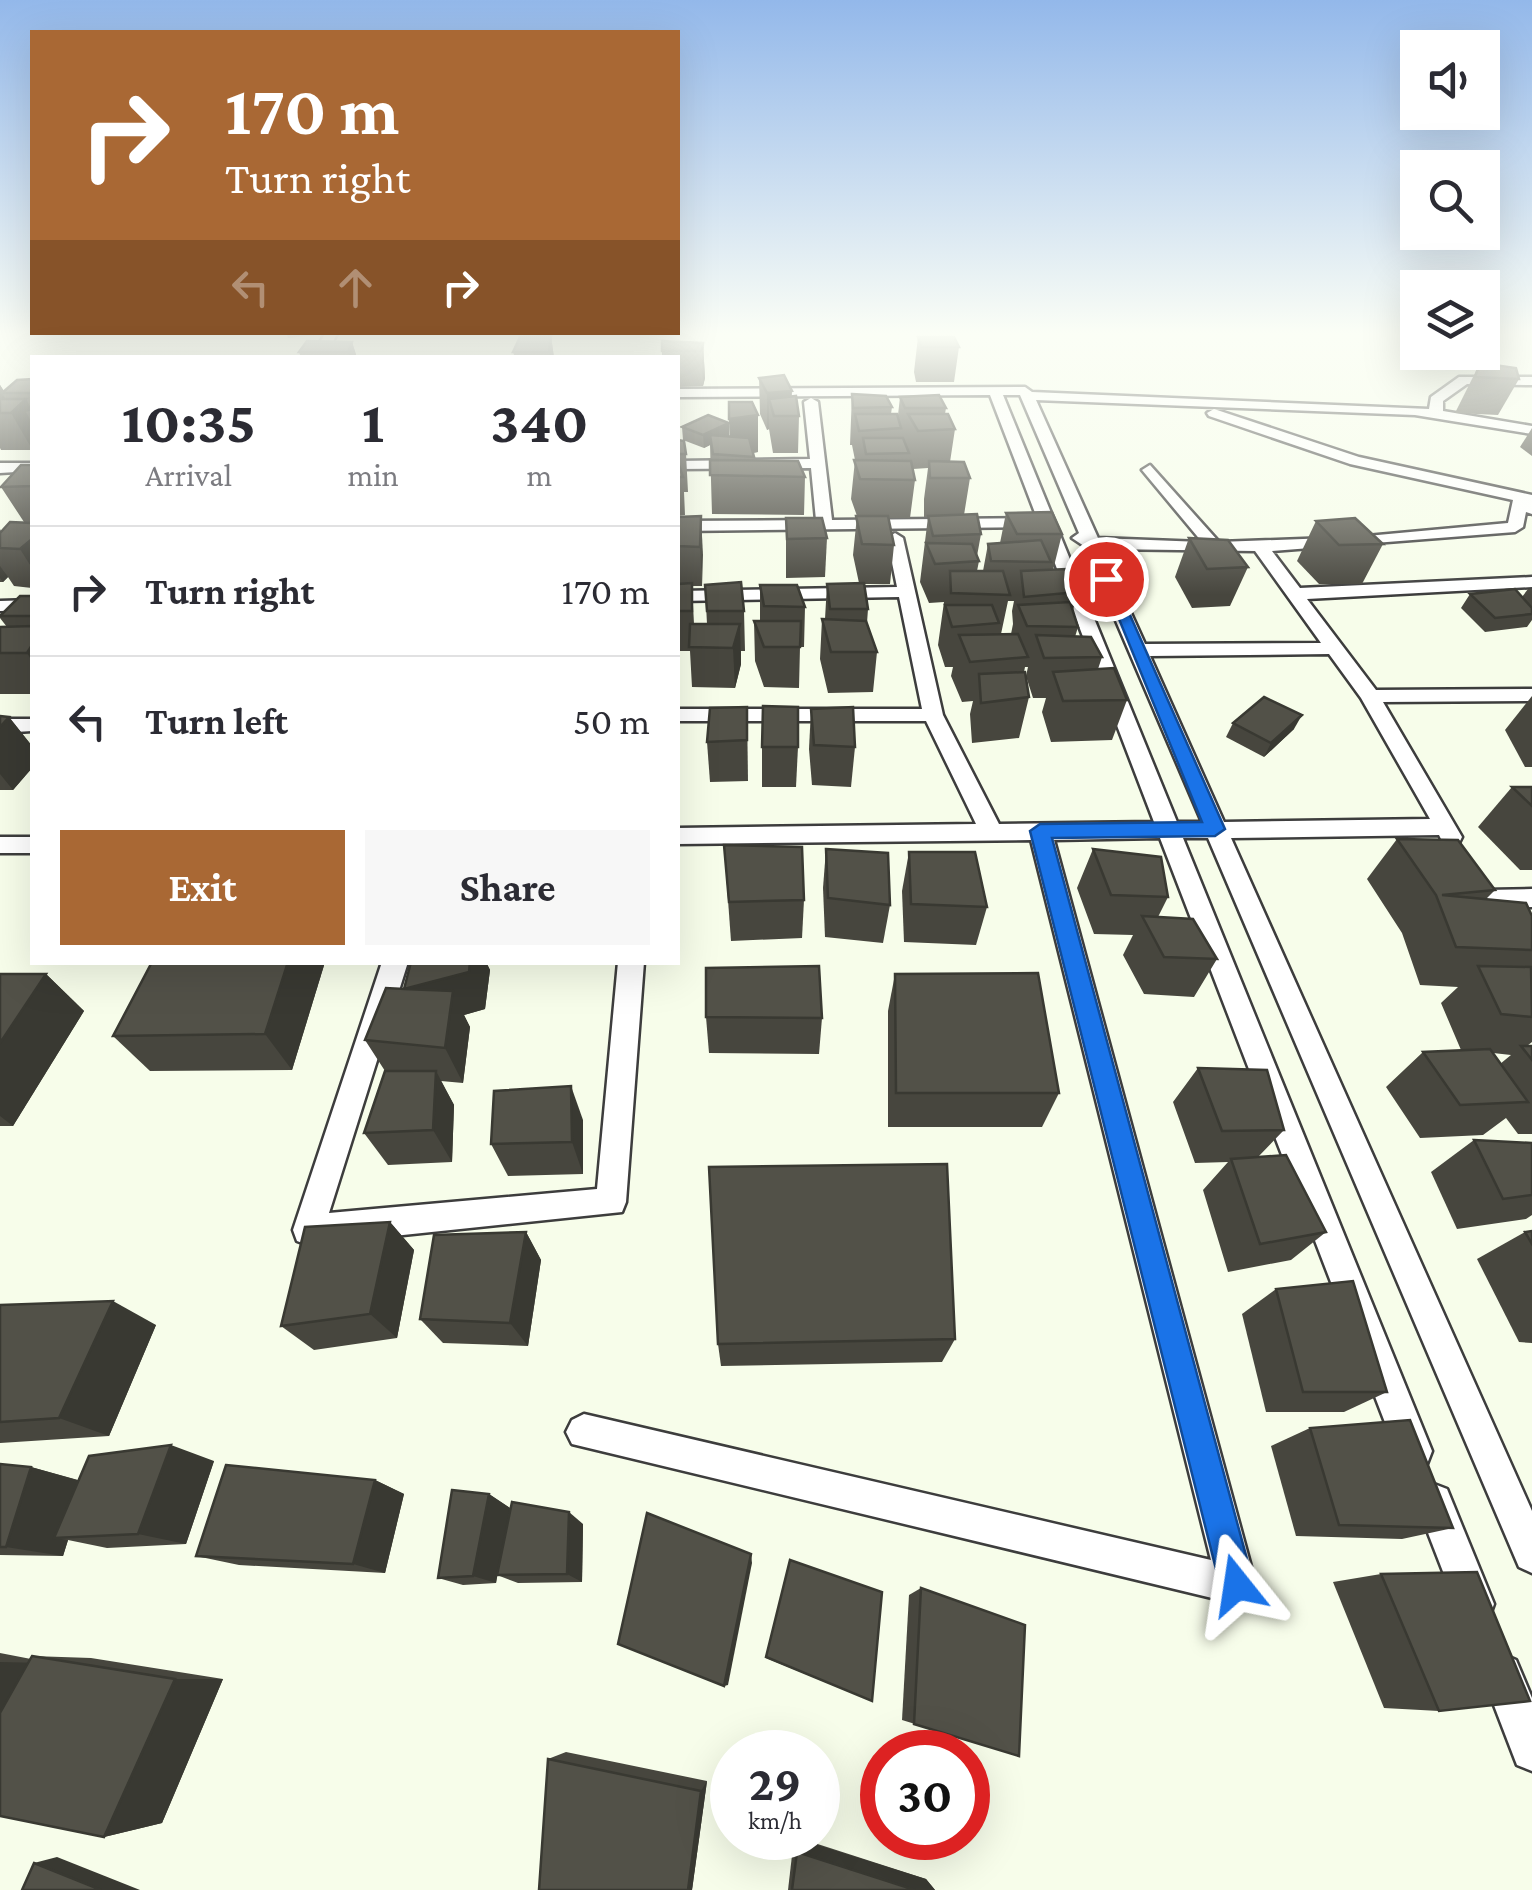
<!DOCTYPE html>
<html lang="en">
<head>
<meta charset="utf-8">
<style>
	body { margin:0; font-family:"Crimson Pro",serif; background:#f7f7f7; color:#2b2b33; height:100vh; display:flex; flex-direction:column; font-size:38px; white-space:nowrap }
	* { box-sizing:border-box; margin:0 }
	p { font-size:32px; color:#7c7c81 }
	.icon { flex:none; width:55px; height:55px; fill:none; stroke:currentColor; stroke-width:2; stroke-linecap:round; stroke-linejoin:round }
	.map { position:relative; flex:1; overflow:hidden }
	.drawer { position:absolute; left:30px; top:355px; width:650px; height:610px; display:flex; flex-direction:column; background:#fff; border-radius:0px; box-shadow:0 10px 40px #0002 }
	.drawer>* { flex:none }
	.banner { position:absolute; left:30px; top:30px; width:650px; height:305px; border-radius:0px; box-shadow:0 10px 40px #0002; background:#a96834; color:#fff; overflow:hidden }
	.fabs { position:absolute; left:1400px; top:30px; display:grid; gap:20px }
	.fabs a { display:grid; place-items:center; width:100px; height:100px; border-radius:0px; background:#fff; box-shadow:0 10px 40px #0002; font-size:50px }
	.speed { position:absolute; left:710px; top:1730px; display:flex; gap:20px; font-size:50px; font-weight:700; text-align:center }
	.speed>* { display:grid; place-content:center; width:130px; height:130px; border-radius:50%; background:#fff; box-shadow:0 10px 40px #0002; line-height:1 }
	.speed small { font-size:25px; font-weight:400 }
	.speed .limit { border:15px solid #d22; background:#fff; color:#111 }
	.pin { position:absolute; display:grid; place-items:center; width:85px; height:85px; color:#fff; margin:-42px; border:5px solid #fff; border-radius:50%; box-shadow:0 2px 10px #0007 }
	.me { position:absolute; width:110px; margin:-55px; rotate:345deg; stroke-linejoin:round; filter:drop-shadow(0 0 8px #0008) }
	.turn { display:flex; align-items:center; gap:35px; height:210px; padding:0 30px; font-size:45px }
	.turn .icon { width:130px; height:130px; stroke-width:2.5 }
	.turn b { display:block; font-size:70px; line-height:85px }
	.lanes { display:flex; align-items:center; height:95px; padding:0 30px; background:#0003; justify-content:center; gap:50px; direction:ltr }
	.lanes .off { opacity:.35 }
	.eta { display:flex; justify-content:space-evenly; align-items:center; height:170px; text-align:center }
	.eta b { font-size:60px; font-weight:700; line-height:70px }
	.cta { display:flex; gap:20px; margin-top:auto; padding:20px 30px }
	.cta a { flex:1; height:115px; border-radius:0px; background:#a96834; color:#fff; font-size:40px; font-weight:700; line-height:115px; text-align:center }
	.cta a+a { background:#f7f7f7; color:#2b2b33 }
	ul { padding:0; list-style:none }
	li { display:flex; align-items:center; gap:30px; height:130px; padding:0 30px; border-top:2px solid #e1e1e2 }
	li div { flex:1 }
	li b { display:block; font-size:38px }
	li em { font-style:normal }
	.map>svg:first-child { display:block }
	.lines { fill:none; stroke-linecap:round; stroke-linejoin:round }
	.street-casing { stroke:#3d3d3d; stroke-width:5 }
	.street { fill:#fff; fill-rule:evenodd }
	.wall { fill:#47463e; fill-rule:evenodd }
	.shaded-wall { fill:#393932 }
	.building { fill:#525148; stroke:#393932; stroke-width:2.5 }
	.route { fill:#1a73e8; stroke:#114b97; stroke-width:2.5 }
</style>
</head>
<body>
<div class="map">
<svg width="1532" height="1890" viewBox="0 0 1532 1890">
	<rect width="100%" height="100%" fill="#f7fdea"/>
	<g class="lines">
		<g class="street-casing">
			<g id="street">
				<polygon points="326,332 338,332 324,358 311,358"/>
				<path d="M1459 377H1532V385L1467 384 1443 401V411L1532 426V434L1415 415 1036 400 1098 538 1202 542 1142 470 1150 465 1219 542 1356 537 1508 523 1513 500 1350 464 1209 416 1207 413 1214 409 1359 457 1532 495V514L1526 512 1523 527 1515 532 1272 551 1300 588 1532 577V587L1307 599 1376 690 1532 689V701L1383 702 1462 837 1459 843H1443L1439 835 1231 838 1532 1511V1573L1519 1567 1208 838H1183L1432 1451 1427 1464 1414 1469 1401 1464 1160 838 1054 840 1256 1585 1251 1599 1237 1604 572 1444 566 1432 572 1420 584 1414 1211 1560 1031 840 678 844V828L976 824 926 721H678V709H922L899 597 678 601V591L897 587 887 538 895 533 903 538 943 715 999 824 1154 822 1041 527 678 531V521L816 520 811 468 678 469V461L810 459 804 402 811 398 818 402 832 520 1037 518 990 395 678 397V389L1025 387 1032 392 1429 409 1431 397ZM1003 395H1020L1079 533 1072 538 1084 546 1202 822H1177ZM1102 549 1255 551 1321 643 1145 644ZM1329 654 1361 698 1430 819 1224 822 1150 656Z"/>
				<polygon points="0,463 32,463 32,471 0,473"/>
				<polygon points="32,600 32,610 0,611 0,601"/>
				<polygon points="0,719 32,719 32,731 0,733"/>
				<rect x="0" y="837" width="32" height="16"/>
				<polygon points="1532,889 1532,907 1486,908 1474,899 1486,890"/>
				<polygon points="382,962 408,962 329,1213 597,1189 618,962 644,962 626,1202 622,1212 308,1245 297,1241 293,1230"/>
				<polygon points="1434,1484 1447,1489 1494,1604 1489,1618 1475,1623 1461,1618 1416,1502 1421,1489"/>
				<polygon points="1502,1654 1516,1660 1532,1698 1532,1771 1517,1765 1482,1674 1488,1660"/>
			</g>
		</g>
		<use href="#street" class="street"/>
	</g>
	<g class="wall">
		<polygon points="551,336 554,358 515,358 513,352"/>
		<polygon points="918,337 959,347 954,382 916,382 914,372"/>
		<polygon points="662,341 703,343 705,378 703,386 678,387 678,358 662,358"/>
		<polygon points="352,342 357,358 301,358 299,352"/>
		<polygon points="1480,363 1519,379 1498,415 1455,413"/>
		<polygon points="759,378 792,397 799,416 798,453 773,453 769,429 767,430 760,414"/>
		<polygon points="32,379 32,450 1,450 0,448 0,385 4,391"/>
		<path d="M852 394 892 407 891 414 898 415 900 397 946 408 945 414 955 429 950 462 970 478 964 515 981 534 977 556 979 561 977 571H983L988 544 1000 543 1006 513 1062 534 1053 570 1078 592 1073 610 1078 627 1075 637 1102 657 1098 669 1127 700 1112 740 1051 742 1042 712 1046 698H1033L1026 676 1028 667H1025L1024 672 1029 697 1019 738 972 743 970 714 973 701 962 702 951 676 953 667H945L938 645 944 602 929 603 920 582 928 517H924V499L928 468 913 469 912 465 915 480 910 518H889L894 545 890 584H864L868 609 867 623 877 652 873 692 828 693 820 659 822 619H825L827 584 859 583 853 555 857 516 851 499 855 460 852 445H850ZM1008 601H1014L1012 611 1013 624 1011 634H1001Z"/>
		<polygon points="729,402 758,452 753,453 754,461 805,477 804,515 712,514 710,445 704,448 683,440 682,427 730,436"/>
		<polygon points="1532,428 1532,456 1520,447"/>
		<polygon points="678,440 686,454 688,492 684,492 685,515 678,516"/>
		<polygon points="32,465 32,588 14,586 8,577 3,582 0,582 0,529 1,531 24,522 1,487"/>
		<polygon points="701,516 702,586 692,586 694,624 707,624 705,585 744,611 745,651 741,651 741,664 735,688 692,687 690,651 678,651 678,517"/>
		<polygon points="786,518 827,538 825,577 786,578"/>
		<polygon points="1316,521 1383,544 1362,584 1319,584 1297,561"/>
		<polygon points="1189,538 1248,567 1230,606 1192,608 1175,577"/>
		<polygon points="760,585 805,607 804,647 800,647 799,688 764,687 755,661 754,621 760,621"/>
		<polygon points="1528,589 1532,589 1532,620 1527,627 1485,632 1461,608 1470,594 1522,597"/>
		<polygon points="32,596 32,694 0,694 0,627 7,627 0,618 0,615"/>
		<polygon points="1532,696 1532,767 1525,767 1505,730"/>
		<polygon points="747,707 748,781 710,782 707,742"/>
		<polygon points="811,709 855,747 851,787 812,785 809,749"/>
		<polygon points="0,716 9,717 32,746 32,768 13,790 0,790"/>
		<polygon points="1233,723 1294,729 1264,757 1226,737"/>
		<polygon points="762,747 798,747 796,787 762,787"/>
		<polygon points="1512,787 1532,787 1532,870 1520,870 1478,827"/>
		<path d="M1397 839 1495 890 1486 899 1532 916V1042L1527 1046H1532V1134H1518L1506 1118 1483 1135 1420 1138 1386 1087 1423 1052 1461 1050 1441 1003 1458 987 1420 985 1402 933 1367 879ZM1493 1053 1511 1055 1500 1064Z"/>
		<polygon points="724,845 804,900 802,938 731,941"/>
		<polygon points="826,849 890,905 883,943 825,937 823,888"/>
		<polygon points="1093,849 1168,897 1158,917 1217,959 1194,997 1144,994 1123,955 1133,935 1094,934 1077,888"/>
		<polygon points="909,852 987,907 976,945 904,942 902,891"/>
		<polygon points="152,962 325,962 292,1070 150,1071 113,1036"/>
		<polygon points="411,962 486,962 490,970 485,1009 464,1015 470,1027 463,1083 441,1081 454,1105 452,1162 388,1165 364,1133 385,1071 365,1040 404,989"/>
		<polygon points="0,974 46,974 84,1011 13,1126 0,1126"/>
		<polygon points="895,974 1059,1093 1042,1127 888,1127 888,1011"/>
		<polygon points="706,1017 822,1018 819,1054 709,1053"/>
		<polygon points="1198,1068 1284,1130 1258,1157 1326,1232 1291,1260 1228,1272 1203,1190 1228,1162 1195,1163 1173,1102"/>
		<polygon points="583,1120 583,1174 508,1176 491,1144"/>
		<polygon points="1474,1140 1532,1143 1532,1215 1526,1219 1457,1229 1431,1172"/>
		<polygon points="390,1222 414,1250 397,1338 314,1350 281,1326"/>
		<polygon points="1532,1231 1532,1343 1519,1342 1477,1259 1525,1232"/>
		<polygon points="526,1232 541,1260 528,1346 443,1343 420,1319"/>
		<polygon points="1276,1289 1387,1392 1344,1412 1266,1412 1242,1314"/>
		<polygon points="0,1305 156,1325 109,1436 0,1443"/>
		<polygon points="955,1339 942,1362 721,1366 718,1344"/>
		<polygon points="1310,1428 1453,1528 1402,1539 1296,1536 1271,1446"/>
		<polygon points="214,1461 186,1544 107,1548 68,1540 63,1556 0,1555 0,1464 31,1467 78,1480"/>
		<polygon points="375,1480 404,1494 385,1573 239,1565 196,1556"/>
		<polygon points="489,1494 510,1508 498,1569 583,1524 582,1582 518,1583 497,1575 496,1583 463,1585 438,1578"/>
		<polygon points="790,1560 872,1701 766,1658"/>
		<polygon points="1381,1574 1439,1711 1384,1708 1333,1582"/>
		<polygon points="921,1588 1019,1756 902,1720 909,1595"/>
		<polygon points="0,1653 31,1659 32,1656 91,1658 223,1679 162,1823 104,1837 0,1816"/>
		<polygon points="566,1752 707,1781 692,1890 548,1759"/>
		<polygon points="794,1838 799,1838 926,1879 935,1890 788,1890"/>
	</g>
	<g class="shaded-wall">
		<polygon points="286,332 318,332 316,335 288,338"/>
		<polygon points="551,336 554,358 550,358 549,352"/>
		<polygon points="352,342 357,358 350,358 348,352"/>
		<polygon points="703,343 705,378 703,386 702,351"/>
		<polygon points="0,385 5,393 2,393 13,411 26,399 32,410 26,412 32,423 32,449 11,413 0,413"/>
		<polygon points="792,391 791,416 769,399 769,429 767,430 767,393"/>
		<polygon points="758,415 758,452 730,456 729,419"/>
		<polygon points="729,423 729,436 710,435 710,445 704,448 703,435"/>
		<polygon points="701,516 703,555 702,586 700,547"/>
		<polygon points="32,539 32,568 20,549"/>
		<polygon points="0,566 8,577 3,582 0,578"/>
		<polygon points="740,624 741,664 735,688 733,648"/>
		<polygon points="32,645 32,661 27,653"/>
		<polygon points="1302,715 1294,729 1264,757 1271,743"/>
		<polygon points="9,717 32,746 32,768 13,790 0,774 0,727"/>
		<polygon points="288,962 325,962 292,1070 265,1034"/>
		<polygon points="470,962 486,962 490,970 485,1009 464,1015 470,1027 463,1083 445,1048 404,989"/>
		<polygon points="46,974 84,1011 13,1126 0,1116 0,1043"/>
		<polygon points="436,1071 454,1105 452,1162 433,1130"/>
		<polygon points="571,1086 583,1120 583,1174 572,1142"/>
		<polygon points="390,1222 414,1250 397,1338 370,1314"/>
		<polygon points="526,1232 541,1260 528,1346 510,1323"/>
		<polygon points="113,1301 156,1325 109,1436 59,1418"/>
		<polygon points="171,1445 214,1461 186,1544 138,1534"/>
		<polygon points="31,1467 84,1482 54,1538 68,1540 63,1556 6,1547"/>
		<polygon points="375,1480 404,1494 385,1573 353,1564"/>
		<polygon points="489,1494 510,1508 496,1583 473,1576"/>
		<polygon points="569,1512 583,1524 582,1582 567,1574"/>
		<polygon points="751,1554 752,1563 728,1685 724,1686"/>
		<polygon points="0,1662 45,1663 0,1746"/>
		<polygon points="175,1679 223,1679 162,1823 104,1837"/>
		<polygon points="707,1781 692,1890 688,1890 701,1791"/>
		<polygon points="795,1838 926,1879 935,1890 915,1890 797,1852"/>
		<polygon points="57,1857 140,1890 101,1890 34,1863"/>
	</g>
	<g class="building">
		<polygon points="551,336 549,352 513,352 520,337"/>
		<polygon points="918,337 954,337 959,347 921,347"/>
		<polygon points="307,341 352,342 348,352 299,352"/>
		<polygon points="662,341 703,343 702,351 662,351"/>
		<polygon points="1480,363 1516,368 1519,379 1475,377"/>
		<polygon points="784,375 792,391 767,393 759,378"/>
		<polygon points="32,379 32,393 2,393 17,380"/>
		<polygon points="852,394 886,396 892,407 853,408"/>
		<polygon points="939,395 946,408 905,408 900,397"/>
		<polygon points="796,396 799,416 774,416 769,399"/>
		<polygon points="0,399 26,399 11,413 0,413"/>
		<polygon points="729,402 752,402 758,415 729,419"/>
		<polygon points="855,414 897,414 901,428 859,431"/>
		<polygon points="908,414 948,414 955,429 918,431"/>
		<polygon points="708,415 729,423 703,435 682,427"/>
		<polygon points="710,435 749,438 754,457 713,454"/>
		<polygon points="863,438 903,438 909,453 866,454"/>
		<polygon points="678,440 684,441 686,454 678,454"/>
		<polygon points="710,460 798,461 805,477 710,475"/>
		<polygon points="854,460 911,461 915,480 860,479"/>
		<polygon points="929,461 964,462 970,478 930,478"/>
		<polygon points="678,462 683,477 678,477"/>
		<polygon points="21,465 32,465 32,486 1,487"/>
		<polygon points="1052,512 1062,534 1017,534 1006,513"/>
		<polygon points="977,514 981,534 933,536 928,516"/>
		<polygon points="701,516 700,547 678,546 678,517"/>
		<polygon points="856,516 888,516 894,545 862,544"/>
		<polygon points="786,518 822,518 827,538 787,539"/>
		<polygon points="1355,518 1383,544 1339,545 1316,521"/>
		<polygon points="10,522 32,523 32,539 20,549 0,548 0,533"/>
		<polygon points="1189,538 1228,540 1248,567 1207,569"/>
		<polygon points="1041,540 1051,562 991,561 988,544"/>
		<polygon points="926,543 972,544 979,561 935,564"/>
		<polygon points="1067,569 1078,592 1024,597 1021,571"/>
		<polygon points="950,571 1003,571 1010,595 951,593"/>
		<polygon points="741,582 744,611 707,611 705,585"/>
		<polygon points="692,583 692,611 678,611 678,584"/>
		<polygon points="864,583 868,609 830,609 827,584"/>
		<polygon points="760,585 797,585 805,607 764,606"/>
		<polygon points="1515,589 1532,608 1532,614 1495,618 1470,594"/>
		<polygon points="20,596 32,596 32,616 0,616"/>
		<polygon points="1070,602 1078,627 1027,626 1018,605"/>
		<polygon points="945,605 992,605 999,623 952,627"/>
		<polygon points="822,619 866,621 877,652 831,652"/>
		<polygon points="754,621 801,621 800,647 764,647"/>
		<polygon points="690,624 740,624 733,648 689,647"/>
		<polygon points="32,626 32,645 27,653 0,653 0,627"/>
		<polygon points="1018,634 1028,657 970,662 959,635"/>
		<polygon points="1036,635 1091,637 1102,657 1044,658"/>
		<polygon points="1114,668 1127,700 1063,701 1053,672"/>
		<polygon points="1025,672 1029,697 981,703 979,674"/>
		<polygon points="1264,697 1302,715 1271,743 1233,723"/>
		<polygon points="763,706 798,707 798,747 762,747"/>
		<polygon points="747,707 747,740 707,742 710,708"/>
		<polygon points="853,707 855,747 814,745 811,709"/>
		<polygon points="0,716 9,717 0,727"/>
		<polygon points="1512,787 1532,787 1532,806"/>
		<polygon points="1397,839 1458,840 1495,890 1442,895 1526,903 1532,916 1532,950 1456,947 1436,895"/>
		<polygon points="724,845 802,847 804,900 729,902"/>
		<polygon points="826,849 888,853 890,905 828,898"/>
		<polygon points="1093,849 1161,857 1168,897 1111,895"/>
		<polygon points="909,852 975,852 987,907 911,904"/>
		<polygon points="1142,916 1193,919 1217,959 1164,957"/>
		<polygon points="152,962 288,962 265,1034 113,1036"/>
		<polygon points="411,962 470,962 469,972 404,989 453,991 445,1048 365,1040 386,988 404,989"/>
		<polygon points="819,966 822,1018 706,1017 706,968"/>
		<polygon points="1478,966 1531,967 1532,1017 1501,1014"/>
		<polygon points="1038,973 1059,1093 896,1093 895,974"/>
		<polygon points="0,974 46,974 0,1043"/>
		<polygon points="1521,1046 1532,1046 1532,1060"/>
		<polygon points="1490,1049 1528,1102 1460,1105 1423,1052"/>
		<polygon points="1198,1068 1267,1070 1284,1130 1222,1131"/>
		<polygon points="385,1071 436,1071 433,1130 364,1133"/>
		<polygon points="571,1086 572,1142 491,1144 494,1091"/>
		<polygon points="1474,1140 1532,1143 1532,1195 1503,1199"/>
		<polygon points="1286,1155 1326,1232 1260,1244 1231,1159"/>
		<polygon points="947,1164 955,1339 718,1344 709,1167"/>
		<polygon points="390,1222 370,1314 281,1326 305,1227"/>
		<polygon points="1532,1231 1532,1244 1525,1232"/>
		<polygon points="526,1232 510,1323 420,1319 434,1235"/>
		<polygon points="1353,1281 1387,1392 1303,1392 1276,1289"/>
		<polygon points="113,1301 59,1418 0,1422 0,1305"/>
		<polygon points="1410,1420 1453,1528 1339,1525 1310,1428"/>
		<polygon points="171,1445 138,1534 54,1538 89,1456"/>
		<polygon points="0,1464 31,1467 6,1547 0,1547"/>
		<polygon points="226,1465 375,1480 353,1564 196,1556"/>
		<polygon points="452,1490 489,1494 473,1576 438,1578"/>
		<polygon points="512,1502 569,1512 567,1574 497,1575"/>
		<polygon points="647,1513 751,1554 724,1686 618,1644"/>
		<polygon points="790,1560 882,1592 872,1701 766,1657"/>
		<polygon points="1477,1572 1530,1701 1439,1711 1381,1574"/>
		<polygon points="921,1588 1025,1625 1019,1756 914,1724"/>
		<polygon points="32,1656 175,1679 104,1837 0,1816 0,1713"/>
		<polygon points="548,1759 701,1791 688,1890 539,1890"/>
		<polygon points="797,1852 915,1890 792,1890"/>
		<polygon points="34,1863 101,1890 22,1890"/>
	</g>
	<linearGradient id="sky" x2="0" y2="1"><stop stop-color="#93b8ea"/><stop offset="0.56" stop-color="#fbfef6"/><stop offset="1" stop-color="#fbfef6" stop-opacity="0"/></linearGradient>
	<rect width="1532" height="595" fill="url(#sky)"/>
	<polygon class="route" points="1101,575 1114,579 1225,829 1215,836 1052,838 1254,1585 1249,1598 1237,1603 1225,1598 1220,1585 1030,831 1040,824 1202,822"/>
</svg>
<div class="fabs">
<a><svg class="icon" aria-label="sound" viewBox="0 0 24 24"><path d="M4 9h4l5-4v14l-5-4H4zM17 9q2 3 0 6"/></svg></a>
<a><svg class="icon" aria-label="search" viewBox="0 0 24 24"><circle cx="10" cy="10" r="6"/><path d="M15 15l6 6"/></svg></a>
<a><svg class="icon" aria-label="layers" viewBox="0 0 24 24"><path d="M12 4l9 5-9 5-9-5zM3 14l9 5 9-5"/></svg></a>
</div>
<div class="speed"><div>29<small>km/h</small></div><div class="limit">30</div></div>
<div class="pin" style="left:1106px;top:579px;background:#d93025"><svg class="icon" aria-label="arrive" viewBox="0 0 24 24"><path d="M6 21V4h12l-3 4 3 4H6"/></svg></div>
<svg class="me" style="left:1237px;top:1585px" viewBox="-20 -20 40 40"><path d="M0-17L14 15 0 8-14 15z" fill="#1a73e8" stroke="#fff" stroke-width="4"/></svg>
<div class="banner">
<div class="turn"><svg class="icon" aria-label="right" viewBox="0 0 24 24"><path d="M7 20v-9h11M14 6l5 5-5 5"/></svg><div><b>170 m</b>Turn right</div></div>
<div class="lanes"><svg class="icon off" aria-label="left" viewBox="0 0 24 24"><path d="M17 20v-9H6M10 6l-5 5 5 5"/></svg><svg class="icon off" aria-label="ahead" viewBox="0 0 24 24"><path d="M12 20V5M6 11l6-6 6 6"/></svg><svg class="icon" aria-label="right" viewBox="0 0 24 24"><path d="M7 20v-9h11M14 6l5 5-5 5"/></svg></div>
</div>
<section class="drawer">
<div class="eta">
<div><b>10:35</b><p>Arrival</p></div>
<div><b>1</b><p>min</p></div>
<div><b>340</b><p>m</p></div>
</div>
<ul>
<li><svg class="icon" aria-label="right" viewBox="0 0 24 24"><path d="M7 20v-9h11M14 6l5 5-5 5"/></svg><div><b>Turn right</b></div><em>170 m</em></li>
<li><svg class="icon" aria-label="left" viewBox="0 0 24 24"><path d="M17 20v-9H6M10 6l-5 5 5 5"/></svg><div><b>Turn left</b></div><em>50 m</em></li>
</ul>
<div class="cta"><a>Exit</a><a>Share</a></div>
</section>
</div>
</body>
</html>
